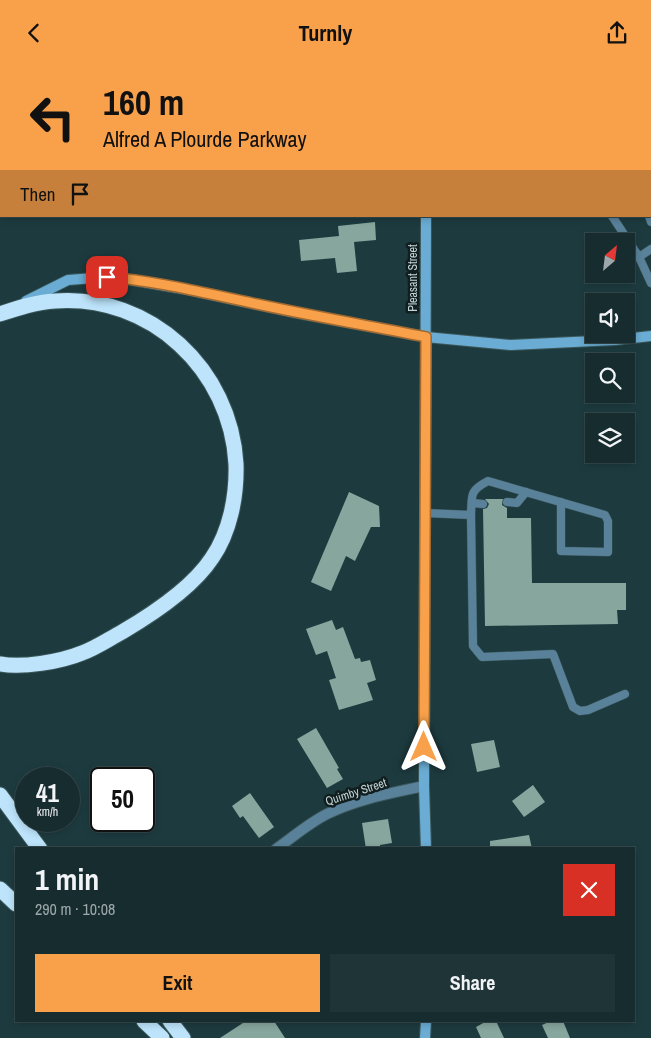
<!DOCTYPE html>
<html lang="en">
<head>
<meta charset="utf-8">
<style>
	body { margin:0; font-family:"Archivo Narrow",sans-serif; background:#1f3437; color:#f1f3f6; height:100vh; display:flex; flex-direction:column; font-size:19px; white-space:nowrap }
	* { box-sizing:border-box; margin:0 }
	p { font-size:16px; color:#9ea7aa }
	.icon { flex:none; width:28px; height:28px; fill:none; stroke:currentColor; stroke-width:2; stroke-linecap:round; stroke-linejoin:round }
	.map { position:relative; flex:1; overflow:hidden }
	.drawer { position:absolute; left:15px; top:782px; width:620px; height:175px; display:flex; flex-direction:column; background:#162c2f; border-radius:0px; box-shadow:0 2px 8px #0003,0 0 0 1px #35484b }
	.drawer>* { flex:none }
	.top-card { position:absolute; left:0px; top:0px; width:651px; height:152px; box-shadow:0 2px 8px #0003,0 0 0 1px #35484b; background:#f8a14a; color:#111; overflow:hidden }
	.needle { width:32px; rotate:28deg }
	.fabs { position:absolute; left:585px; top:168px; display:grid; gap:10px }
	.fabs a { display:grid; place-items:center; width:50px; height:50px; border-radius:0px; background:#162c2f; box-shadow:0 2px 8px #0003,0 0 0 1px #35484b; font-size:25px }
	.speed { position:absolute; left:15px; top:702px; display:flex; gap:10px; font-size:25px; font-weight:700; text-align:center }
	.speed>* { display:grid; place-content:center; width:65px; height:65px; border-radius:50%; background:#162c2f; box-shadow:0 2px 8px #0003,0 0 0 1px #35484b; line-height:1 }
	.speed small { font-size:12px; font-weight:400 }
	.speed .limit { border:2px solid #111; border-radius:8px; background:#fff; color:#111 }
	.pin { position:absolute; display:grid; place-items:center; width:42px; height:42px; color:#fff; margin:-21px; border-radius:10px; box-shadow:0 2px 8px #0006 }
	.me { position:absolute; width:55px; margin:-28px; rotate:0deg; stroke-linejoin:round; filter:drop-shadow(0 0 4px #0008) }
	.turn { display:flex; align-items:center; gap:18px; height:105px; padding:0 20px; font-size:22px }
	.turn .icon { width:65px; height:65px; stroke-width:2.5 }
	.turn b { display:block; font-size:35px; line-height:42px }
	.then { display:flex; align-items:center; height:48px; padding:0 20px; background:#0003; gap:10px; font-size:19px }
	.round { display:grid; place-items:center; flex:none; width:52px; height:52px; border-radius:0px; background:#1f3437 }
	.overview { display:flex; align-items:center; justify-content:space-between; height:85px; padding:0 20px }
	h1 { font-size:30px; font-weight:800; line-height:38px }
	.primary-button { display:flex; gap:10px; margin-top:auto; padding:10px 20px }
	.primary-button a { flex:1; height:58px; border-radius:0px; background:#f8a14a; color:#111; font-size:20px; font-weight:800; line-height:58px; text-align:center }
	.primary-button a+a { background:#1f3437; color:#f1f3f6 }
	header { display:flex; justify-content:space-between; align-items:center; height:65px; padding:0 20px; background:#f8a14a; color:#111; font-size:22px; font-weight:800 }
	.map>svg:first-child { display:block }
	.building { fill:#87a69e }
	.lines { fill:none; stroke-linecap:round; stroke-linejoin:round }
	.lane-casing { stroke:#3b575a; stroke-width:9 }
	.street-casing { stroke:#3b575a; stroke-width:12 }
	.secondary-casing { stroke:#3b575a; stroke-width:12 }
	.highway-casing { stroke:#3b575a; stroke-width:17 }
	.lane { stroke:#59829a; stroke-width:8 }
	.street { stroke:#59829a; stroke-width:10 }
	.secondary { stroke:#6aacd3; stroke-width:10 }
	.highway { stroke:#bde4fb; stroke-width:15 }
	.route-casing { stroke:#a16930; stroke-width:12 }
	.route { stroke:#f8a14a; stroke-width:9 }
	.labels { text-anchor:middle; stroke-width:5; stroke-linejoin:round; paint-order:stroke }
	.street-label { font-size:12px; fill:#c4d5d7; stroke:#121f21 }
</style>
</head>
<body>
<header><svg class="icon" aria-label="back" viewBox="0 0 24 24"><path d="M15 5l-7 7 7 7"/></svg>Turnly<svg class="icon" aria-label="share" viewBox="0 0 24 24"><path d="M12 15V3M7 8l5-5 5 5M5 13v7h14v-7"/></svg></header>
<div class="map">
<svg width="651" height="973" viewBox="0 0 651 973">
	<rect width="100%" height="100%" fill="#1d3b3f"/>
	<g class="building">
		<polygon points="375,157 376,175 354,177 357,206 337,208 335,193 301,196 299,175 339,171 338,161"/>
		<polygon points="349,427 379,441 380,462 371,462 355,496 346,491 331,526 311,517"/>
		<polygon points="485,434 503,434 502,440 507,443 507,453 531,453 532,518 626,518 626,545 617,545 618,559 485,561 483,444 487,443 489,439"/>
		<polygon points="332,555 336,565 343,562 355,594 360,593 361,597 370,595 376,615 367,618 373,635 339,645 329,615 336,613 327,586 316,590 306,564"/>
		<polygon points="316,663 339,703 337,704 343,714 327,723 297,674"/>
		<polygon points="494,675 500,702 477,707 471,679"/>
		<polygon points="533,720 545,737 524,752 512,736"/>
		<polygon points="250,728 274,762 259,773 243,751 240,753 232,741"/>
		<polygon points="388,754 392,778 380,780 380,784 366,784 362,758"/>
		<polygon points="529,770 532,784 490,784 490,776"/>
		<polygon points="246,956 274,956 285,973 220,973"/>
		<polygon points="487,956 496,956 504,973 481,973 476,962"/>
		<polygon points="551,956 563,956 570,973 548,973 542,960"/>
	</g>
	<g class="lines">
		<g class="lane-casing">
			<g id="lane">
				<polyline points="372,0 372,1"/>
				<polyline points="515,0 515,1"/>
				<polyline points="308,1 310,0"/>
				<polyline points="612,151 639,192 651,184"/>
				<polyline points="649,151 651,157"/>
				<polyline points="639,192 651,218"/>
				<polyline points="507,437 517,438 526,427"/>
				<polyline points="472,438 483,439"/>
				<path d="M425 448 471 450C472 430 469 426 488 416L605 450 608 456V487L561 486V437"/>
				<polyline points="471,450 473,581 482,592 553,589 573,642 580,646 588,645 625,629"/>
			</g>
		</g>
		<g class="street-casing">
			<path id="street" d="M276 784C293 772 309 758 327 749 357 734 392 728 424 721"/>
		</g>
		<g class="secondary-casing">
			<g id="secondary">
				<polyline points="417,0 417,1"/>
				<polyline points="426,151 424,721 426,784"/>
				<polyline points="26,236 68,215 107,212 126,214 184,224 292,247 426,272 511,280 615,275 651,271"/>
				<polyline points="425,973 426,956"/>
			</g>
		</g>
		<g class="highway-casing">
			<g id="highway">
				<path d="M0 249C18 243 36 237 55 236 151 229 231 305 236 399 237 431 230 467 212 493 193 522 151 550 122 567 109 574 96 583 82 588 60 597 22 603 0 599"/>
				<polyline points="0,730 40,784"/>
				<polyline points="0,824 16,839"/>
				<polyline points="144,956 162,973"/>
				<polyline points="170,956 183,973"/>
			</g>
		</g>
		<use href="#lane" class="lane"/>
		<use href="#street" class="street"/>
		<use href="#secondary" class="secondary"/>
		<use href="#highway" class="highway"/>
	</g>
	<g class="lines">
		<g class="route-casing">
			<path id="route" d="M107 212C158 216 208 229 257 239 313 251 370 261 426 272L424 682"/>
		</g>
		<use href="#route" class="route"/>
	</g>
	<g class="labels">
		<g class="street-label">
			<text transform="translate(413 213) rotate(-90)" y="4">Pleasant Street</text>
			<text transform="translate(356 727) rotate(-18)" y="4">Quimby Street</text>
		</g>
	</g>
</svg>
<div class="fabs">
<a><svg class="needle" viewBox="-14 -14 28 28"><path d="M0-13l5 13h-10z" fill="#e53935"/><path d="M0 13l5-13h-10z" fill="#9ea7aa"/></svg></a>
<a><svg class="icon" aria-label="sound" viewBox="0 0 24 24"><path d="M4 9h4l5-4v14l-5-4H4zM17 9q2 3 0 6"/></svg></a>
<a><svg class="icon" aria-label="search" viewBox="0 0 24 24"><circle cx="10" cy="10" r="6"/><path d="M15 15l6 6"/></svg></a>
<a><svg class="icon" aria-label="layers" viewBox="0 0 24 24"><path d="M12 4l9 5-9 5-9-5zM3 14l9 5 9-5"/></svg></a>
</div>
<div class="speed"><div>41<small>km/h</small></div><div class="limit">50</div></div>
<div class="pin" style="left:107px;top:212px;background:#d93025"><svg class="icon" aria-label="arrive" viewBox="0 0 24 24"><path d="M6 21V4h12l-3 4 3 4H6"/></svg></div>
<svg class="me" style="left:424px;top:682px" viewBox="-20 -20 40 40"><path d="M0-17L14 15 0 8-14 15z" fill="#f8a14a" stroke="#fff" stroke-width="4"/></svg>
<div class="top-card">
<div class="turn"><svg class="icon" aria-label="left" viewBox="0 0 24 24"><path d="M17 20v-9H6M10 6l-5 5 5 5"/></svg><div><b>160 m</b>Alfred A Plourde Parkway</div></div>
<div class="then">Then<svg class="icon" aria-label="arrive" viewBox="0 0 24 24"><path d="M6 21V4h12l-3 4 3 4H6"/></svg></div>
</div>
<section class="drawer">
<div class="overview"><div><h1>1 min</h1><p>290 m · 10:08</p></div><a class="round" style="background:#d93025;color:#fff"><svg class="icon" aria-label="close" viewBox="0 0 24 24"><path d="M6 6l12 12M18 6L6 18"/></svg></a></div>
<div class="primary-button"><a>Exit</a><a>Share</a></div>
</section>
</div>
</body>
</html>
